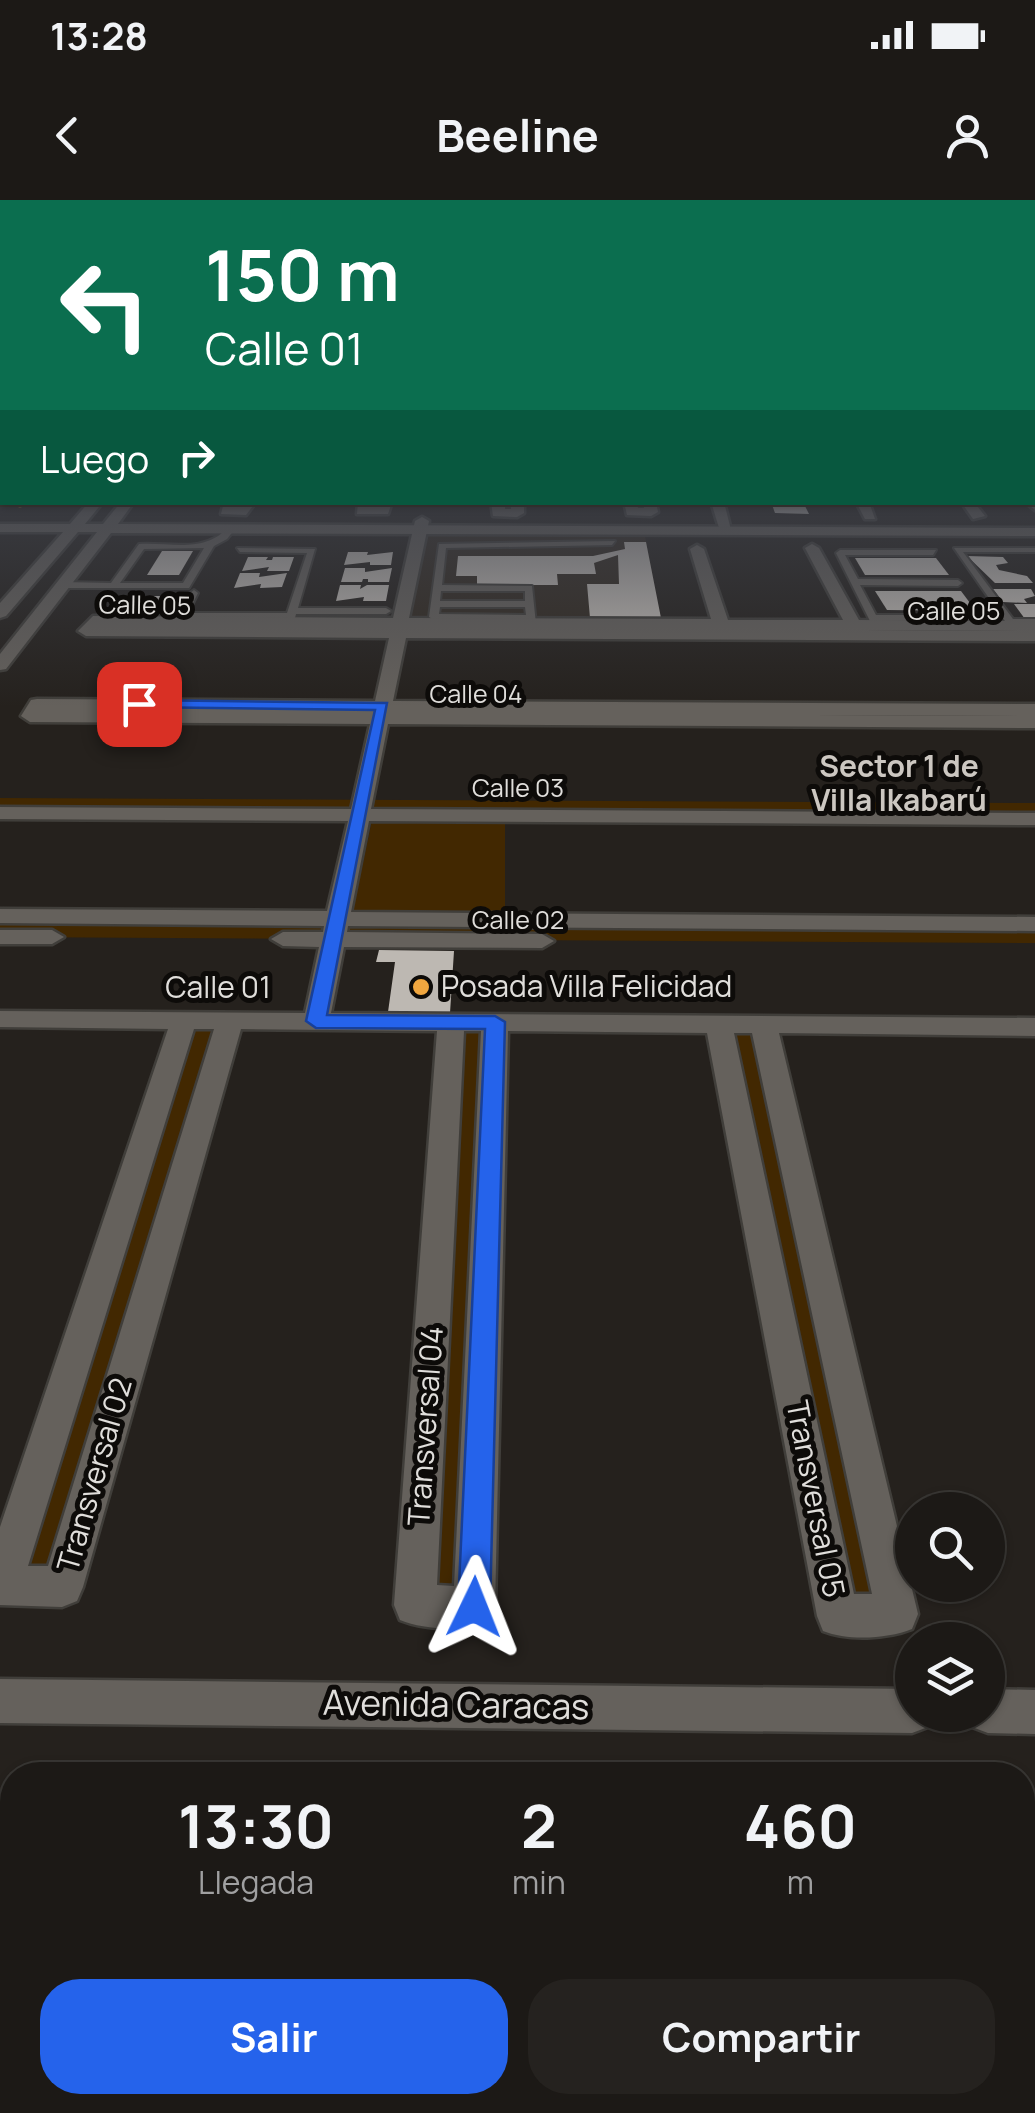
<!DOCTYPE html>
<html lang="es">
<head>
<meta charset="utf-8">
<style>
	body { margin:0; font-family:Manrope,sans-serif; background:#25221f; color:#f1f3f6; height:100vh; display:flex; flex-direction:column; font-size:38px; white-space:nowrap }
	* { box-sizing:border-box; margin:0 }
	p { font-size:32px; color:#a0a0a1 }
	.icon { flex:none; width:55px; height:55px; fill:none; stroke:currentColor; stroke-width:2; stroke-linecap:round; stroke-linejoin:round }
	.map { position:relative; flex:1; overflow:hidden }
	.drawer { position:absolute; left:0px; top:1562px; width:1035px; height:352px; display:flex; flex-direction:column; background:#1c1916; border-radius:40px 40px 0 0; box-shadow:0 2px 8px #0004,0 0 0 2px #3a3835 }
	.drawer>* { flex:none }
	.banner { position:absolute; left:0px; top:0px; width:1035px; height:305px; box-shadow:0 2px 8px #0004,0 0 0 2px #3a3835; background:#0b6e4f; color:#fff; overflow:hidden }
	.tools { position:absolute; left:895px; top:1292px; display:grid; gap:20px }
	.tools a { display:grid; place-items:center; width:110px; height:110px; border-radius:50%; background:#1c1916; box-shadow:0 2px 8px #0004,0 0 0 2px #3a3835; font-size:50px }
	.pin { position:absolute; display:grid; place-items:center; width:85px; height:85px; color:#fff; margin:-42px; border-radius:20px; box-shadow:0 5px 15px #0006 }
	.me { position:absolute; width:110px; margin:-55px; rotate:2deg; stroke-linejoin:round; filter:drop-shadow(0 0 8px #0008) }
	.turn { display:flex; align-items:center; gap:35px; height:210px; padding:0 40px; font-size:45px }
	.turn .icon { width:130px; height:130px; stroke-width:2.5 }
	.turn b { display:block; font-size:70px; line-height:85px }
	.then { display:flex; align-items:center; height:95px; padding:0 40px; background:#0003; gap:20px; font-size:38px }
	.eta { display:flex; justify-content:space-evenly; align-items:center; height:170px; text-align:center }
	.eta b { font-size:60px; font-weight:700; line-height:70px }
	.cta { display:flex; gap:20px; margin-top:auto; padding:20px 40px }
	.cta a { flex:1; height:115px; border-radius:40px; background:#2563eb; color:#fff; font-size:40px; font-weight:700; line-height:115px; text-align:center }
	.cta a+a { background:#25221f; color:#f1f3f6 }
	.status { display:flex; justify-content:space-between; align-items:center; height:70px; padding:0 50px; background:#1c1916; direction:ltr }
	.status svg { height:28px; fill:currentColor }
	header { display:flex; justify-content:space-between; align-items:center; height:130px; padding:0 40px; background:#1c1916; font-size:45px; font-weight:700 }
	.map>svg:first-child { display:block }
	.built { fill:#322a21 }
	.green { fill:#422801 }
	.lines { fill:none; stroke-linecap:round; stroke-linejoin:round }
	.stream { stroke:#7e5721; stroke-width:4 }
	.building { fill:#bdb8b2 }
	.service-casing { stroke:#403e3a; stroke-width:4 }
	.minor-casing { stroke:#403e3a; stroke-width:5 }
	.tertiary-casing { stroke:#403e3a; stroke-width:5 }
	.service { fill:#65615c; fill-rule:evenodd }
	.minor { fill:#65615c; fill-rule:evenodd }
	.tertiary { fill:#65615c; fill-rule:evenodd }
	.route { fill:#2563eb; stroke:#184099; stroke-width:2.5 }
	.poi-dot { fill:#f0a63f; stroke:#0d0b09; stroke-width:4 }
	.labels { text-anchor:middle; stroke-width:10; stroke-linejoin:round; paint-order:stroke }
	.far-street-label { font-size:25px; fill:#e0dedb; stroke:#0d0b09 }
	.far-quarter-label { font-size:30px; font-weight:bold; fill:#ccc7c1; stroke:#0d0b09 }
	.poi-label { font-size:30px; fill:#e0dedb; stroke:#0d0b09; text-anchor:start }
	.street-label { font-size:30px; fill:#e0dedb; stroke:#0d0b09 }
	.near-street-label { font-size:35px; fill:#e0dedb; stroke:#0d0b09 }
</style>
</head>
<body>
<div class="status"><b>13:28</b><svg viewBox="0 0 49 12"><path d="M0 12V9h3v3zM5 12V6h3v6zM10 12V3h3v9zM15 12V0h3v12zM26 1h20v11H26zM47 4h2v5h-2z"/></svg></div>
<header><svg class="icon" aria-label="back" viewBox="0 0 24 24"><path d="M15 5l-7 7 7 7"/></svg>Beeline<svg class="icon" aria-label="person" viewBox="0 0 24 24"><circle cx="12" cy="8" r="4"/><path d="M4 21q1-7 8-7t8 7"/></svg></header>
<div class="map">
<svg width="1035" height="1913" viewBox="0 0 1035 1913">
	<rect width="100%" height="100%" fill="#25211d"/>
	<polygon class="built" points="421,330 644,331 662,424 400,423"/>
	<g class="green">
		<polygon points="0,598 1035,603 1035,619 0,613"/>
		<polygon points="372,620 505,621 505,712 353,710"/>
		<polygon points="0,716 1035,724 1035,743 0,737"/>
		<polygon points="186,820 230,820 62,1387 1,1385"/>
		<polygon points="453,822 495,823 474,1407 415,1405"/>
		<polygon points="720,824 762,824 897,1414 838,1416"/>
	</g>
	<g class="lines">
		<polyline class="stream" points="20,306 24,302"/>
	</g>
	<g class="building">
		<polygon points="771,302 803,302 809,314 775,313"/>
		<polygon points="624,342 646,342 661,418 590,418 587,384 619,384 618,355 594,363 596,374 557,374 558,385 477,385 477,376 456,376 458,356 593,356 625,349"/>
		<polygon points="162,351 193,351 179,375 147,375"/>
		<polygon points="348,352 368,352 367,355 393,352 391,365 370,365 370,362 344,365"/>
		<polygon points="967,356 1003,357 1008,363 996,365 999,370 1027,376 1033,383 995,383"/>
		<polygon points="248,357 268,357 266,360 272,360 273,357 294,357 289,371 267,371 269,367 242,371"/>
		<polygon points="855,358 936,358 949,375 865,375"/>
		<polygon points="345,368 365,368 365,372 392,368 389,382 368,382 368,379 363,379 362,382 341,382"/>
		<polygon points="240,373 260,373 259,377 287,373 282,387 260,388 261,384 234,388"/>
		<polygon points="340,385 361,385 360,389 367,385 389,385 386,401 363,401 364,397 336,401"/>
		<polygon points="993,389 1031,389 1035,396 1024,399 1027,403 1003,402"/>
		<polygon points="875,391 961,391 976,411 887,410"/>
		<polygon points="121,396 142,396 140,400 147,396 170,396 161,412 138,412 141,408 111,412"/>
		<polygon points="1014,404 1035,404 1035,419 1025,419"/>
		<polygon points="379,750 454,751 450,813 388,812 395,762 376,762"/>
	</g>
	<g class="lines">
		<g class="service-casing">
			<g id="service">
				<path d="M228 327 235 329 227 339 214 346 189 388H62L58 385 62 382 111 383 139 344C170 342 205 354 228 327ZM204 348 183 383H120L144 349Z"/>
				<path d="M615 341 612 345 446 348 442 385 532 386 536 424 531 427 526 421 434 420 429 417 439 344ZM441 391H525V401H440ZM440 407H525L526 415 439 414Z"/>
				<polygon points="237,348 315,349 298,408 386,408 391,411 386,414 296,414 294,422 289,425 284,422 285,419 179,418 190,393 194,390 198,393 188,413 287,413 307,353 240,352"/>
				<polygon points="954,348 1035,348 1035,352 963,352 1013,419 1035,419 1035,425 1007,424"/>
				<polygon points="936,350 933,355 845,355 858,379 958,380 962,383 958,386 860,385 876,415 971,415 974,416 974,420 879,421 879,427 873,427 836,353 840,350"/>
			</g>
		</g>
		<g class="minor-casing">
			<g id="minor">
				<polygon points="2,266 2,275 0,276 0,267"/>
				<polygon points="1032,298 1035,299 1035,310 1025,302 1032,302"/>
				<polygon points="224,302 237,302 235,307 256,302 246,315 221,314"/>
				<polygon points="358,302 371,302 370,307 392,302 388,314 357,314"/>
				<polygon points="491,302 505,302 505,309 511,309 511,302 524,302 524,313 517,317 493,316"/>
				<polygon points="624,302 637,302 638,308 644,308 643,302 656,302 658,312 651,316 627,315"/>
				<polygon points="711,302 724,302 732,334 720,331"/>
				<polygon points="856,302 869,302 875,319 865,319"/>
				<polygon points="961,302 974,302 985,316 973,319"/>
				<path d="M422 317 429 321 409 418 711 419 690 349 697 345 704 349 728 420H843L805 348 812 344 819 348 859 420 1035 421V431L864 430 1035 431V441L406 438 393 501 1035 504V516L391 513 1035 516V528L388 524 371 609 1035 613V625L369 621 351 712 1035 717V731L348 726 347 732 542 734 554 741 542 748 344 747 331 813 1035 818V836L779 833 918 1414 912 1429C887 1439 848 1441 823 1431L817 1416 707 833 508 831 495 1407 489 1422C464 1432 425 1430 400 1420L394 1405 437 831 241 829 83 1387 77 1401 62 1407 0 1405V1327L168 829 0 827V811L305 813 319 747 283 746 271 739 283 732H323L324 726 0 723V709L327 711 348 621 0 619V607L351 609 370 524 30 522 21 516 31 500 37 499 375 501 389 438 86 436 78 431 93 416 393 418 415 321ZM42 510H43L372 512ZM194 829H214L48 1366H28ZM464 831H481L454 1386 437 1385ZM734 833H752L872 1394H854Z"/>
				<polygon points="0,730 52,730 64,737 52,744 0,744"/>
			</g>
		</g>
		<g class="tertiary-casing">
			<g id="tertiary">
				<polygon points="89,302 103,302 85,324 103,324 121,302 134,302 118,324 1035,328 1035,336 111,333 6,469 0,470 0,454 97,332 78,332 6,416 0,418 0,403 63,332 0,332 0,324 70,324"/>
				<polygon points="0,1479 912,1489 912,1515 933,1515 928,1527 912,1533 0,1523"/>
				<polygon points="988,1489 1035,1490 1035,1534 988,1533 972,1527 967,1515 988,1515"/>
				<polygon points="0,1595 12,1596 12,1643 0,1643"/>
				<rect x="1022" y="1608" width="13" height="48"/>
			</g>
		</g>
		<use href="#service" class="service"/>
		<use href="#minor" class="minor"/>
		<use href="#tertiary" class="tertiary"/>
	</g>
	<linearGradient id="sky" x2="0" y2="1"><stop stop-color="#141210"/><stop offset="0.47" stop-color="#40434c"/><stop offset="1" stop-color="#40434c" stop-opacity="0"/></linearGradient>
	<rect width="1035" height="507" fill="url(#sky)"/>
	<polygon class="route" points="139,500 387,503 327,815 495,816 505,822 490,1407 485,1418 474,1423 463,1418 458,1407 485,829 316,828 306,821 375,510 134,507 132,504"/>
	<circle class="poi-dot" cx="421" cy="787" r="10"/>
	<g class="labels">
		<g class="far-street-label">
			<text transform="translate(145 405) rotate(1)" y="9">Calle 05</text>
			<text x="954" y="420">Calle 05</text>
			<text x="476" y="503">Calle 04</text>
			<text x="518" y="597">Calle 03</text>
			<text x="518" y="729">Calle 02</text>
		</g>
		<g class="far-quarter-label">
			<text x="899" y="577">Sector 1 de<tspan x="899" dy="34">Villa Ikabarú</tspan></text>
		</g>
		<g class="poi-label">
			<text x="441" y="797">Posada Villa Felicidad</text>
		</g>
		<g class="street-label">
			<text x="218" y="798">Calle 01</text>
			<text transform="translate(426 1226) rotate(-86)" y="10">Transversal 04</text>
			<text transform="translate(95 1275) rotate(-74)" y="10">Transversal 02</text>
			<text transform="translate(815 1299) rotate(79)" y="10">Transversal 05</text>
		</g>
		<g class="near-street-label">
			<text transform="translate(456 1505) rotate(1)" y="12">Avenida Caracas</text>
		</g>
	</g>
</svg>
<div class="tools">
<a><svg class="icon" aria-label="search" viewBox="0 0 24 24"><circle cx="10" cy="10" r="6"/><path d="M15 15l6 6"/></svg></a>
<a><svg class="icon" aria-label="layers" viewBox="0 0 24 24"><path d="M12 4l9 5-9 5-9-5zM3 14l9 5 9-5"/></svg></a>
</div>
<div class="pin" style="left:139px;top:504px;background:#d93025"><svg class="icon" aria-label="arrive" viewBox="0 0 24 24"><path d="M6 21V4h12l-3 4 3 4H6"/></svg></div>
<svg class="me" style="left:474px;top:1407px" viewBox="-20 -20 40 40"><path d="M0-17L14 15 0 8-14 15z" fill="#2563eb" stroke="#fff" stroke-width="4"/></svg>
<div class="banner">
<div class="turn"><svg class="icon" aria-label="left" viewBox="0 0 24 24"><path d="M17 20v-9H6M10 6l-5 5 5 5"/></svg><div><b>150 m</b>Calle 01</div></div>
<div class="then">Luego<svg class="icon" aria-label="right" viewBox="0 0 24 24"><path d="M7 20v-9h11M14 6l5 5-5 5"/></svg></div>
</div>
<section class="drawer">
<div class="eta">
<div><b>13:30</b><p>Llegada</p></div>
<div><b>2</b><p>min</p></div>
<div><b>460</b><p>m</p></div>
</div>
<div class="cta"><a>Salir</a><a>Compartir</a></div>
</section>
</div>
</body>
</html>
